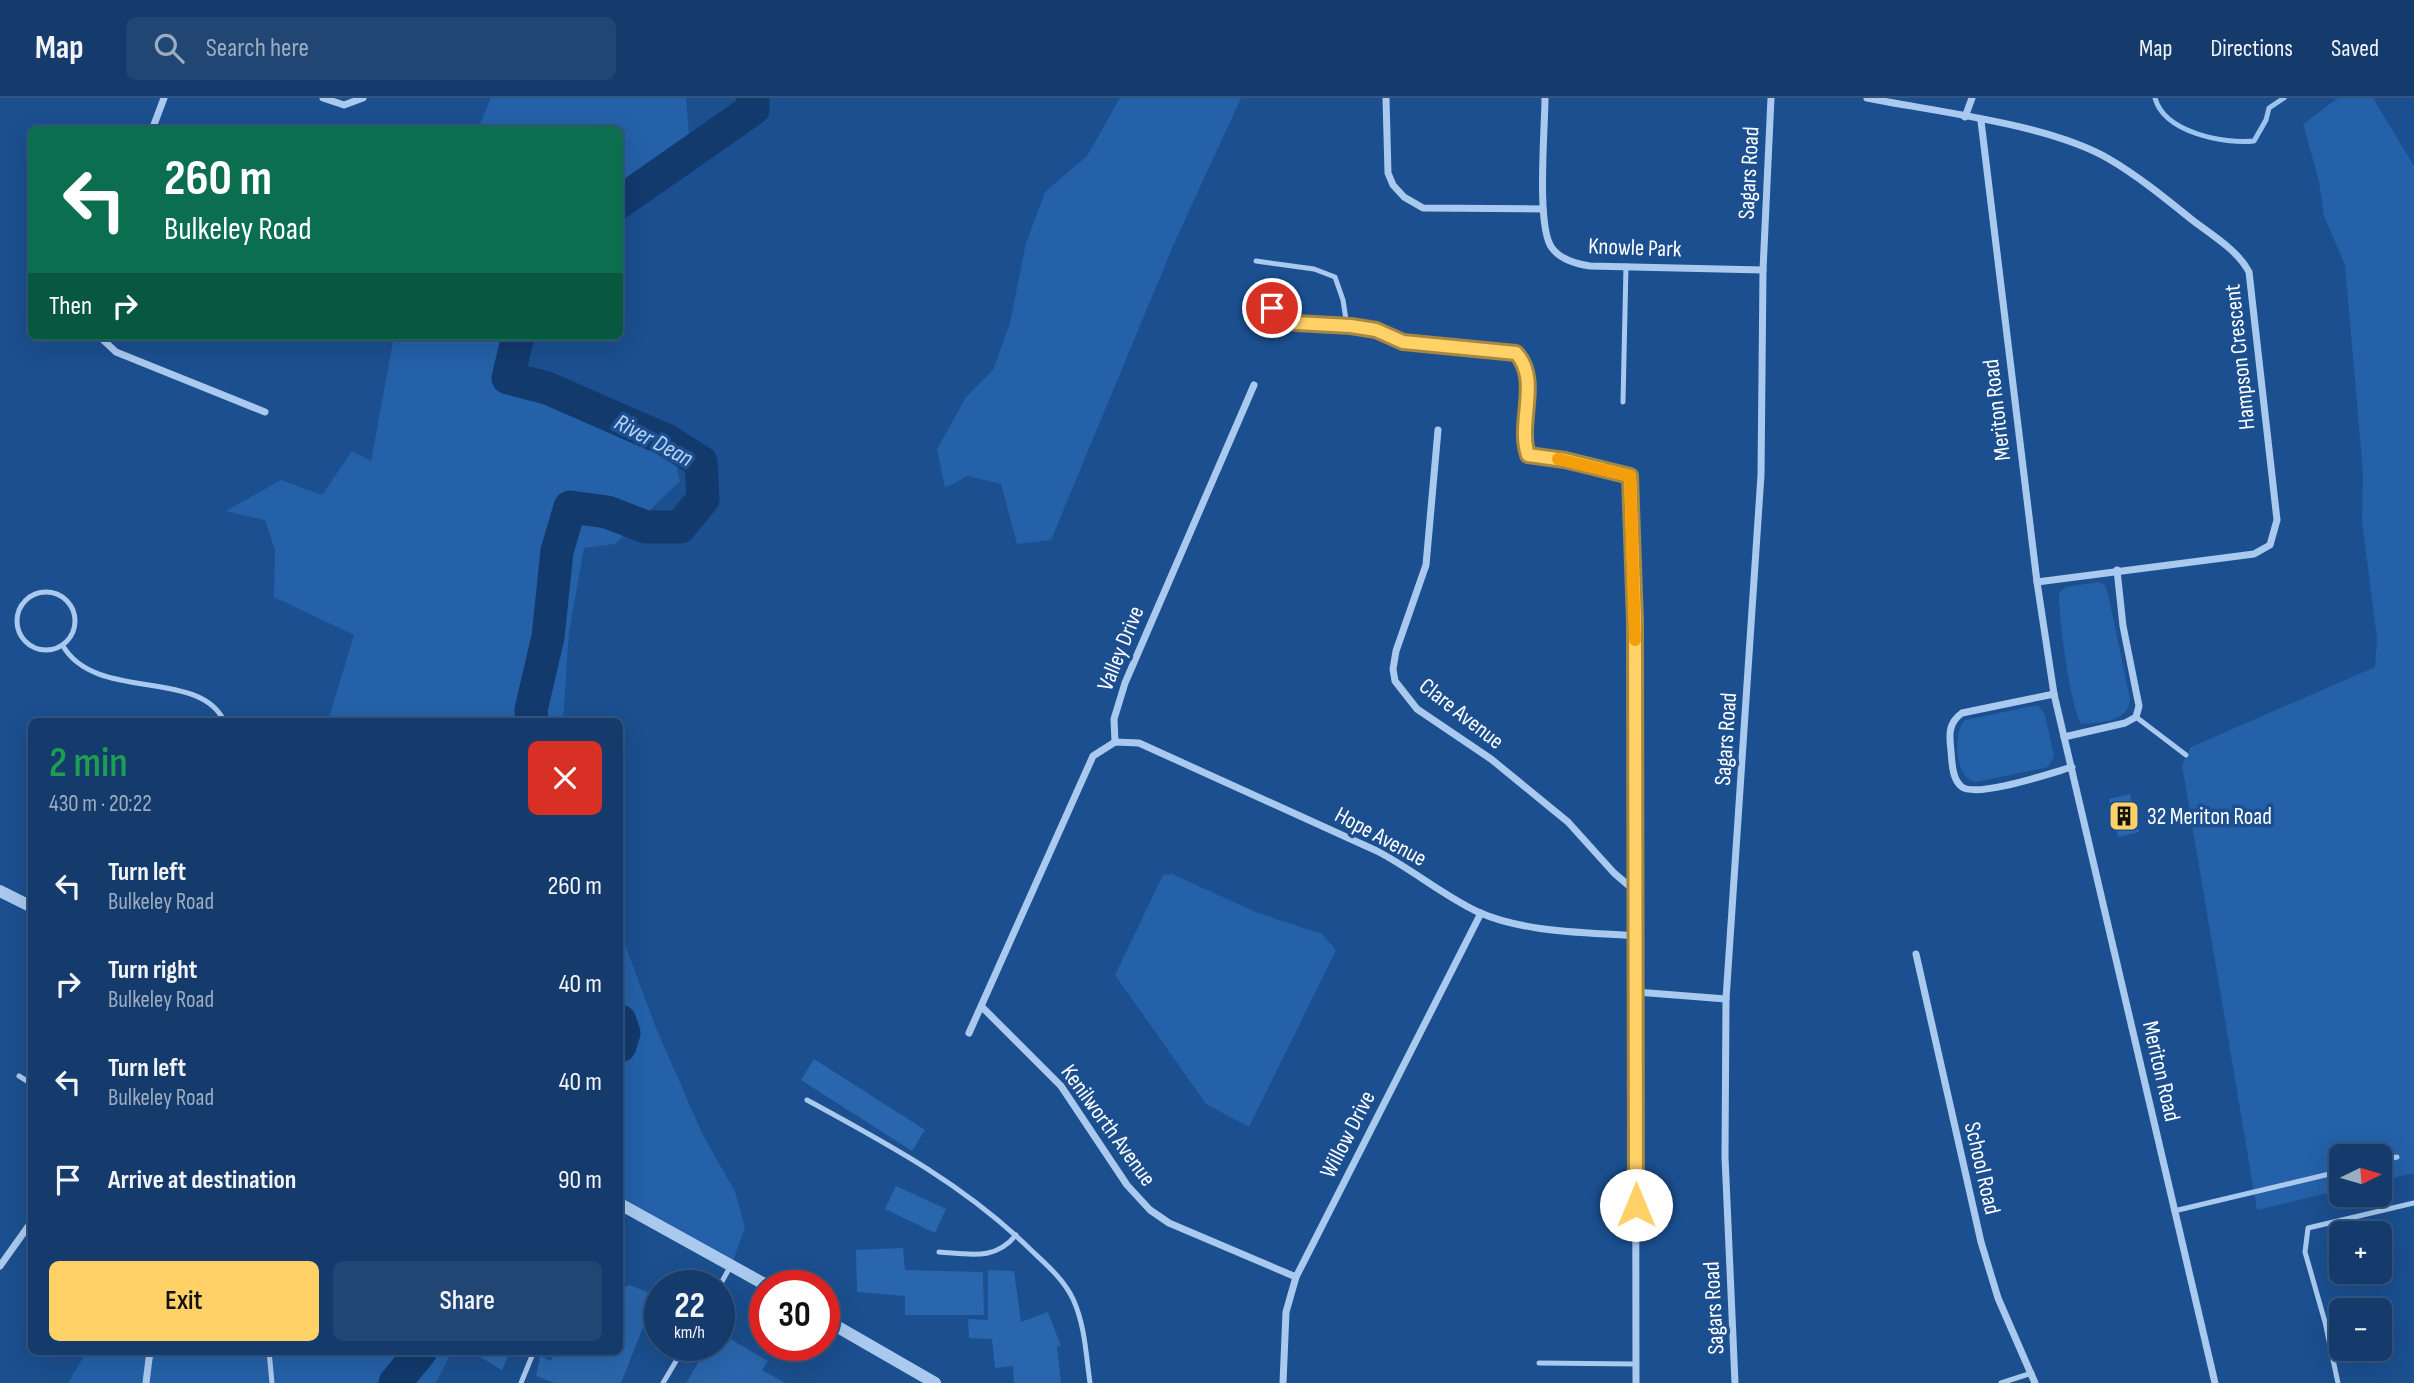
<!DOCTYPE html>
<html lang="en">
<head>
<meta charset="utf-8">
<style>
	body { margin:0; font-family:"Sofia Sans Condensed",sans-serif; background:#214673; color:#f1f3f6; height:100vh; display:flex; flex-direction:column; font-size:26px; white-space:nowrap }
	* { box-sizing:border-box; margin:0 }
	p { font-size:23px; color:#9dadc1 }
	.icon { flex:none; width:38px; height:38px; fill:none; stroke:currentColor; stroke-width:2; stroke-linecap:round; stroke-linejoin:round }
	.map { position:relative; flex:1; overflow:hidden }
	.sheet { position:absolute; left:28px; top:620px; width:595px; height:637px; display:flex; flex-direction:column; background:#143b6b; border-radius:10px; box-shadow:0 7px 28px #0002,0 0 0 2px #33557e }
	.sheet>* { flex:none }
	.hud { position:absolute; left:28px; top:28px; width:595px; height:214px; border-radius:10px; box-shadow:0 7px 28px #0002,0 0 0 2px #33557e; background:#0b6e4f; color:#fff; overflow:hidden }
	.needle { width:46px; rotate:85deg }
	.buttons { position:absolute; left:2329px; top:1046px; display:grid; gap:14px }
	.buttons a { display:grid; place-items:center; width:63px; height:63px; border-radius:10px; background:#143b6b; box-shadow:0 7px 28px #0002,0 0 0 2px #33557e; font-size:35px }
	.speed { position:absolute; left:644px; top:1172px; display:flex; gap:14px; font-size:35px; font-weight:700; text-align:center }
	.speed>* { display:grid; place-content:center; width:91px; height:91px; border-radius:50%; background:#143b6b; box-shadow:0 7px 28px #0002,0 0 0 2px #33557e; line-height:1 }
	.speed small { font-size:18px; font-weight:400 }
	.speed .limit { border:10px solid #d22; background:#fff; color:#111 }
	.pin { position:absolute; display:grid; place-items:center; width:60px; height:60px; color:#fff; margin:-30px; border:4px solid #fff; border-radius:50%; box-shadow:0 2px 7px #0007 }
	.me { position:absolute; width:77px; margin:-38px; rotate:0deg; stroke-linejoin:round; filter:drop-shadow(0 0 5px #0008) }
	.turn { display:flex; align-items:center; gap:24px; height:147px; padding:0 21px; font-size:32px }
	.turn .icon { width:91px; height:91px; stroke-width:2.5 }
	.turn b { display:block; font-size:49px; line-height:60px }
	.then { display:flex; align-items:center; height:66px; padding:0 21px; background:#0003; gap:14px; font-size:26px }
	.round { display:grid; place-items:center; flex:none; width:74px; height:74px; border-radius:10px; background:#214673 }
	.overview { display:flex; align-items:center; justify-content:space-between; height:119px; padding:0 21px }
	h1 { font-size:42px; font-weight:600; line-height:52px; color:#1e9e55 }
	.action { display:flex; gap:14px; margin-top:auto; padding:14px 21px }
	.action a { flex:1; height:80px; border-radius:10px; background:#ffd166; color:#111; font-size:28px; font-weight:600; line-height:80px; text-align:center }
	.action a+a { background:#214673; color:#f1f3f6 }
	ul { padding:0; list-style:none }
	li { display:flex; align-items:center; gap:21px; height:98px; padding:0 21px }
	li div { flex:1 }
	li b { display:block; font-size:26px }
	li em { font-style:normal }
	header { display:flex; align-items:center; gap:42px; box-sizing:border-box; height:98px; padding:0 35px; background:#143b6b; border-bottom:2px solid #33557e }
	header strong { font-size:33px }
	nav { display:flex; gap:38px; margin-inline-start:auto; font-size:24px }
	.search { width:490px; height:63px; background:#214673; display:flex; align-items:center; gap:18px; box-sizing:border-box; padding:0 24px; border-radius:10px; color:#9dadc1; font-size:26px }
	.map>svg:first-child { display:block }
	.green { fill:#2461a8 }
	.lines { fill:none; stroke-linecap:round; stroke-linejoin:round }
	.stream { stroke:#9cc4f0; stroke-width:5 }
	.river { stroke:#123a6d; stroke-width:33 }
	.building { fill:#2a66ad }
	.service { stroke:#a9c9ee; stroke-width:5 }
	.minor { stroke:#a9c9ee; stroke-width:7 }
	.tertiary { stroke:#a9c9ee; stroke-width:12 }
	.route-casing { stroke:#a68842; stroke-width:18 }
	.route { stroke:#ffd166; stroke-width:12 }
	.slow { stroke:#f59e0b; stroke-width:12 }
	.labels { text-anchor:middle; stroke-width:7; stroke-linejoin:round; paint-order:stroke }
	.street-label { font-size:23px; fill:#fff; stroke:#1b4f8f }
	.poi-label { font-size:23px; fill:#fff; stroke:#1b4f8f; text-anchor:start }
	.water-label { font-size:24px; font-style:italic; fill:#b5d3f5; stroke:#1b4f8f }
</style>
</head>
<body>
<header>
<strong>Map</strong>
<div class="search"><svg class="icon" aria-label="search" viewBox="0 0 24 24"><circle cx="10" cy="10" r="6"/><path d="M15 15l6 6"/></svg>Search here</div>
<nav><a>Map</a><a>Directions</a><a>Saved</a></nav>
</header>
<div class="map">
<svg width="2414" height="1285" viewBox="0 0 2414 1285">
	<rect width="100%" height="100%" fill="#1b4f8f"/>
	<g class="green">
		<polygon points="491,0 686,0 689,37 620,88 620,32 478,31"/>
		<polygon points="1120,0 1241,0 1173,148 1051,442 1017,446 1001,386 968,378 945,390 937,351 966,299 993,272 1010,225 1026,145 1045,94 1087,58"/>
		<polygon points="2338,0 2373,0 2414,68 2414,1075 2380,1083 2380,1059 2342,1059 2341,1092 2257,1112 2182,667 2191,649 2375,569 2377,541 2362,423 2363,374 2345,167 2324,118 2319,83 2303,26"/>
		<polygon points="394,238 506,238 499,292 672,346 680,383 615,446 584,450 569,534 563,623 328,623 354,537 274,499 275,452 265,422 226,413 281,382 322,397 352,353 371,363"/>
		<path d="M2099 484 2105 487 2108 496 2130 601C2129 624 2102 624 2082 626 2071 616 2058 514 2059 495L2066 489Z"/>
		<path d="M2038 607 2045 617 2054 658 2048 669 1975 684C1955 680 1952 636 1965 622Z"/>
		<polygon points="1172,776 1258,815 1322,836 1336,852 1249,1029 1206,1006 1115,877 1163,777"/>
		<polygon points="620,833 656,930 702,1035 735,1094 745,1129 732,1166 620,1106"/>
		<polygon points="87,1253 452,1253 436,1285 68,1285"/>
	</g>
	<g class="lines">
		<path class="stream" d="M2155 0C2164 35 2225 46 2254 43L2266 22 2269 10 2284 0"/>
		<g class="river">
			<polyline points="620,104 753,11 753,0"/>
			<polyline points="518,238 508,280 547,290 666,342 701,364 703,401 680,429 646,429 607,414 570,409 557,453 548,539 531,612 532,623"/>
			<polyline points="620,923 624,935 620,948"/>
			<polyline points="395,1285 421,1253"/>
		</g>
	</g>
	<g class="building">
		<polygon points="2130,696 2139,734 2118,739 2109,701"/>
		<polygon points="814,961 925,1032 912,1053 801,982"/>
		<polygon points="896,1088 946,1111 935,1135 885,1111"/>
		<polygon points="903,1150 905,1172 983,1174 984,1217 905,1217 905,1198 857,1194 856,1152"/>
		<polygon points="988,1172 1014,1173 1021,1224 1048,1214 1061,1248 1057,1249 1061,1285 1014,1285 1013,1268 995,1270 992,1241 969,1240 968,1221 988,1222"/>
		<polygon points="630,1187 657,1198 660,1208 651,1230 644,1227 621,1285 554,1285 536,1278 540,1258 551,1263 555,1253 620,1253 620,1191"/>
		<polygon points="725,1238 768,1263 762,1272 785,1285 686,1285 708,1248 719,1248 719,1239 723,1241"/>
		<polygon points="470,1253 504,1253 502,1256 508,1258 502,1272"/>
	</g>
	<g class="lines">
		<g class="service">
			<polyline points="1256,163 1314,171 1335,179 1343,202 1347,228"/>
			<path d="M1272 210 1283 212 1296 225 1376 232 1403 245 1515 255C1541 282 1517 324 1528 357L1565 362 1631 378"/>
			<polyline points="1623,304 1626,168"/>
			<circle cx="46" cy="523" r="29"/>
			<path d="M63 548C96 604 199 570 224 623"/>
			<polyline points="2136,619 2186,657"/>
			<polyline points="19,978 32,986"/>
			<path d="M807 1002C888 1046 965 1087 1032 1153 1048 1168 1064 1182 1073 1201 1085 1227 1086 1257 1090 1285"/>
			<polyline points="2380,1063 2397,1059"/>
			<polyline points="2174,1113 2342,1073"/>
			<path d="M939 1154C970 1156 995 1163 1016 1137"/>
			<polyline points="719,1189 730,1169"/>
			<polyline points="269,1253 272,1285"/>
			<polyline points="1539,1265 1636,1266"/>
			<polyline points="521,1285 534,1253"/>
			<polyline points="663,1285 685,1248"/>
			<polyline points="2001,1285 2032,1275"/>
			<polyline points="2338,1285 2325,1224 2305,1154 2308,1130 2414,1105"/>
		</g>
		<g class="minor">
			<polyline points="323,0 344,7 363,0"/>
			<polyline points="1386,0 1388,75 1393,87 1404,99 1423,110 1543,111"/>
			<path d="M1545 0C1545 30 1536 129 1552 150 1561 162 1576 166 1590 168L1763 172"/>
			<path d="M1867 0C1937 14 2049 26 2109 61 2138 78 2165 100 2191 121 2210 136 2238 152 2249 174L2277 422 2270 447 2254 456 2037 484"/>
			<polyline points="1965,19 1972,0"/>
			<polyline points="1981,23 2037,484 2054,596 2215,1285"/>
			<polyline points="152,32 164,0"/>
			<polyline points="99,238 116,254 265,314"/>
			<polyline points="1438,332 1426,467 1396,553 1393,571 1395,583 1417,611 1491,661 1568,724 1614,775 1634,792"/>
			<polyline points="1631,378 1635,524 1636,1285"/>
			<path d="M2054 596 1962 615C1948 625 1949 637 1951 653 1952 664 1952 682 1962 689 1978 700 2051 675 2072 669"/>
			<polyline points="2064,639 2125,625 2136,619 2139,608 2123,528 2117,472"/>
			<polyline points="1115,644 1114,621 1125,585 1254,287"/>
			<polyline points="1916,856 1981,1144 1998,1200 2035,1285"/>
			<polyline points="1636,894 1726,901"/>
			<polyline points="982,909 1061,988 1127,1087 1150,1112 1169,1125 1296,1179"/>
			<path d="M969 935 1093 658 1115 644 1139 645 1377 753C1412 771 1442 797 1478 814 1526 835 1585 834 1636 838"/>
			<polyline points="0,1168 32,1123"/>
			<polyline points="146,1285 150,1253"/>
			<polyline points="1283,1285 1286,1214 1296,1179 1481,815"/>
			<polyline points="1735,1285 1725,1059 1726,901 1761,377 1763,172 1771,0"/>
		</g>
		<g class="tertiary">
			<polyline points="0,793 32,809"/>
			<polyline points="620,1106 768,1188"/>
			<polyline points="824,1221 935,1285"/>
		</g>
	</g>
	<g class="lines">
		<g class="route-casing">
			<path id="route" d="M1272 210 1283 212 1296 225 1351 228 1376 232 1403 244 1516 255C1541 282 1517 324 1528 357L1565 362 1630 378 1635 524 1636 1107"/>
		</g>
		<use href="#route" class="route"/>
		<polyline class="slow" points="1558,361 1630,378 1635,542"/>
	</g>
	<defs>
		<g id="building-square" transform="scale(1.575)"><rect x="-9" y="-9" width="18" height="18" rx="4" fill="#ffd166" stroke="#1b4f8f"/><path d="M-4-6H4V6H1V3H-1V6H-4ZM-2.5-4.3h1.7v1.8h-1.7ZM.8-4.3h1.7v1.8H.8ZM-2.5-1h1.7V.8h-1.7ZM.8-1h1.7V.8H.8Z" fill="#111"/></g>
	</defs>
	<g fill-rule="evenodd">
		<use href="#building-square" x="2124" y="718"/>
	</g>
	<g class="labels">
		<g class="street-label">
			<text transform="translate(1748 75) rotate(-87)" y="8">Sagars Road</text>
			<text transform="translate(1635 149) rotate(2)" y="8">Knowle Park</text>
			<text transform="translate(2239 259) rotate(-96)" y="8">Hampson Crescent</text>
			<text transform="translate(1996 312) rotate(-97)" y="8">Meriton Road</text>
			<text transform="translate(1120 550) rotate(-68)" y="8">Valley Drive</text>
			<text transform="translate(1462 615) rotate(38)" y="8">Clare Avenue</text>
			<text transform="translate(1725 641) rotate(-86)" y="8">Sagars Road</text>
			<text transform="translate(1381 738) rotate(28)" y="8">Hope Avenue</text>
			<text transform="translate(2162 973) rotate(77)" y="8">Meriton Road</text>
			<text transform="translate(1109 1027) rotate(54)" y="8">Kenilworth Avenue</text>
			<text transform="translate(1347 1036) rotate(-63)" y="8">Willow Drive</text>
			<text transform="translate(1983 1070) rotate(77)" y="8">School Road</text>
			<text transform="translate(1713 1210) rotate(-93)" y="8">Sagars Road</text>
		</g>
		<g class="poi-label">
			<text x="2147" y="726">32 Meriton Road</text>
		</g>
		<g class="water-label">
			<text transform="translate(654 342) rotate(28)" y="8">River Dean</text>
		</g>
	</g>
</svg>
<div class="buttons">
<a><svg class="needle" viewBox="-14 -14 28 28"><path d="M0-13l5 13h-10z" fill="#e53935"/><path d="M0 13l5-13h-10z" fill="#9dadc1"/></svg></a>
<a>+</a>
<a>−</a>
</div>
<div class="speed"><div>22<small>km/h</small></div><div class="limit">30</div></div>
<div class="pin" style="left:1272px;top:210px;background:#d93025"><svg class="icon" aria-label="arrive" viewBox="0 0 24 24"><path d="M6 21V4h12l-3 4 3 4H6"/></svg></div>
<svg class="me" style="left:1636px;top:1107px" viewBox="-20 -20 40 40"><circle r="19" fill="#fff"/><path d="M0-13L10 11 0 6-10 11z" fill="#ffd166"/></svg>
<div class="hud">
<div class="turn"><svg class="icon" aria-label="left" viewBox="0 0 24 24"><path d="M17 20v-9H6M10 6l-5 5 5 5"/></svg><div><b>260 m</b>Bulkeley Road</div></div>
<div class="then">Then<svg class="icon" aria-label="right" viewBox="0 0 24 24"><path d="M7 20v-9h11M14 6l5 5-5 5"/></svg></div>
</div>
<section class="sheet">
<div class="overview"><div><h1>2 min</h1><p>430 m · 20:22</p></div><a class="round" style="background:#d93025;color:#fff"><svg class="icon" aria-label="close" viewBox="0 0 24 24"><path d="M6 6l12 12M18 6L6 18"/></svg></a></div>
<ul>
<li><svg class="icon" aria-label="left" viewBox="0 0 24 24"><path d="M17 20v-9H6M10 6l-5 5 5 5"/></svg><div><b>Turn left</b><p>Bulkeley Road</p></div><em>260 m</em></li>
<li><svg class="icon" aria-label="right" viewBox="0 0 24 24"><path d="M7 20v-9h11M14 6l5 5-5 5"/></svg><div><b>Turn right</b><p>Bulkeley Road</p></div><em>40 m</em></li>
<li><svg class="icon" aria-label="left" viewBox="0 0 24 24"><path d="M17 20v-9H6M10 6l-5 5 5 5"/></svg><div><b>Turn left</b><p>Bulkeley Road</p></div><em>40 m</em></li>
<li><svg class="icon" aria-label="arrive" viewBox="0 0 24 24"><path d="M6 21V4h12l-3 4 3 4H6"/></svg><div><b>Arrive at destination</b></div><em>90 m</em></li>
</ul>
<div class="action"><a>Exit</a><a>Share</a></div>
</section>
</div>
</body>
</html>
